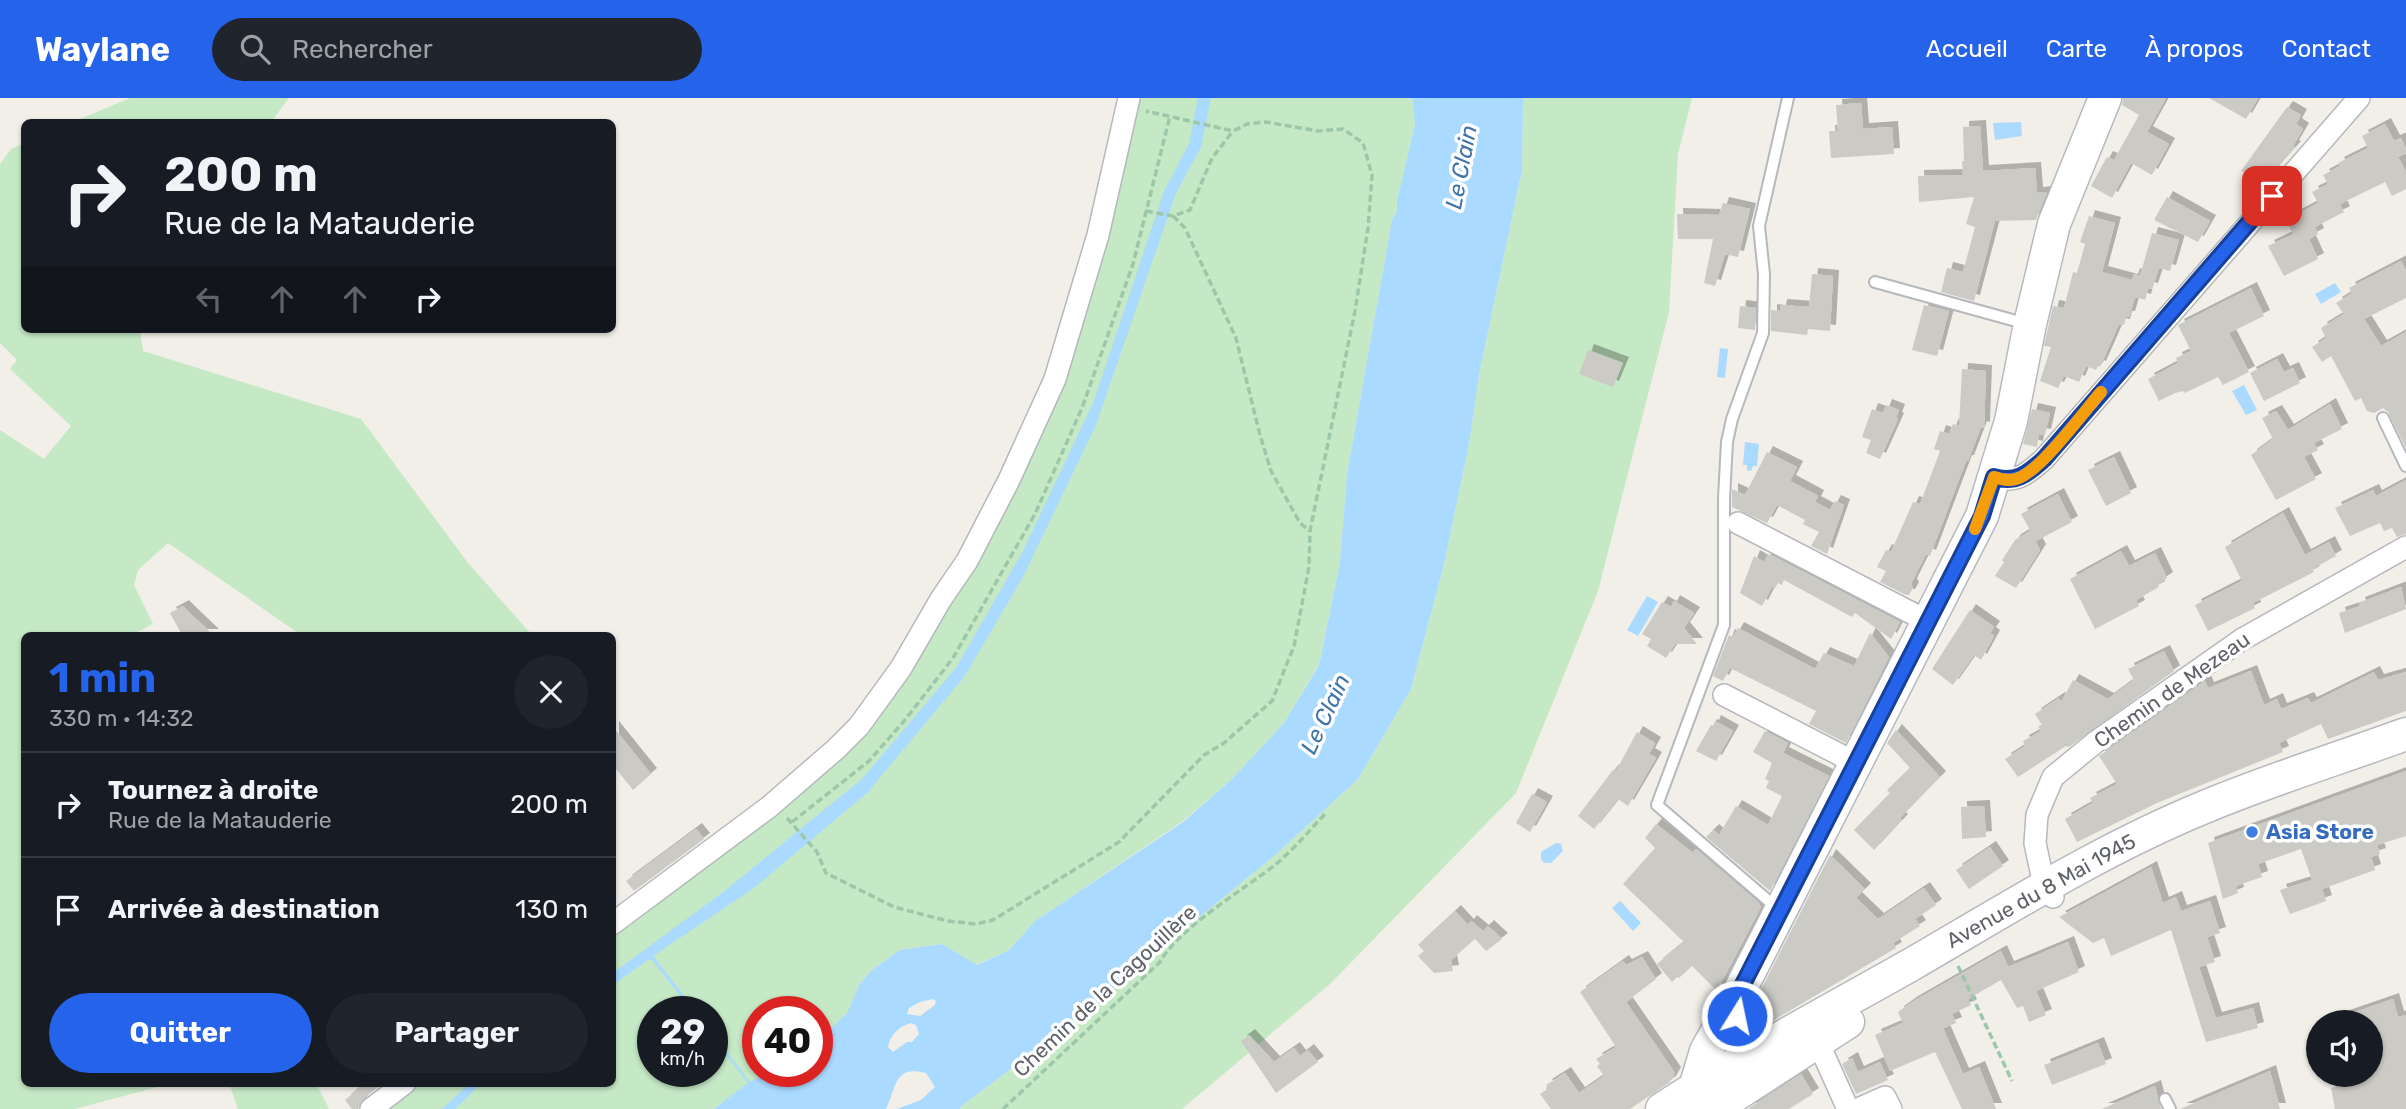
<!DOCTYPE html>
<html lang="fr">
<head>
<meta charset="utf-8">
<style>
	body { margin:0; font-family:Rubik,sans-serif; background:#20242c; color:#f1f3f6; height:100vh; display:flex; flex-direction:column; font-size:26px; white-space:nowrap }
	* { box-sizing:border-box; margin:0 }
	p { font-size:23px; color:#9ea1a6 }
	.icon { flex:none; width:38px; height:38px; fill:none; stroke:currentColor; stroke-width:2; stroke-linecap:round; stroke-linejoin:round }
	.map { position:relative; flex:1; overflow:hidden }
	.details { position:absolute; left:21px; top:534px; width:595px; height:455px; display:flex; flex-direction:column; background:#171b24; border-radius:10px; box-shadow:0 2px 5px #0004 }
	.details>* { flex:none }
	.top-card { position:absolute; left:21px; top:21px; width:595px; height:214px; border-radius:10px; box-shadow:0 2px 5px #0004; background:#171b24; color:#f1f3f6; overflow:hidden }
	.buttons { position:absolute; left:2306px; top:912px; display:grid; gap:14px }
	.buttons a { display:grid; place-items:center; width:77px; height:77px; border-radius:50%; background:#171b24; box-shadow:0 2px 5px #0004; font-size:35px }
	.speed { position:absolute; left:637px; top:898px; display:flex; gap:14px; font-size:35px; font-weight:700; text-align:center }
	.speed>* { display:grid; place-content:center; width:91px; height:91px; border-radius:50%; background:#171b24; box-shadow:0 2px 5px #0004; line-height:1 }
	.speed small { font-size:18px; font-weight:400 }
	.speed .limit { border:10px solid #d22; background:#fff; color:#111 }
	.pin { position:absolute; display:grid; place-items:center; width:60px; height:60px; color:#fff; margin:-30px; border-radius:14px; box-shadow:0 4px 10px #0006 }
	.me { position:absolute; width:77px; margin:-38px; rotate:10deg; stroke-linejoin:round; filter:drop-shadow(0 0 5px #0008) }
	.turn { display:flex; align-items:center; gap:24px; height:147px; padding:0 28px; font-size:32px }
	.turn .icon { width:91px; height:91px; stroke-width:2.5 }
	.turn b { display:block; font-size:49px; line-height:60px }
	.lanes { display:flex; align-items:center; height:66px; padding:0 28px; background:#0003; justify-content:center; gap:35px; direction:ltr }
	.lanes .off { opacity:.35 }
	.round { display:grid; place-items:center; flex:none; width:74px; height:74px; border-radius:37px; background:#20242c }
	.head { display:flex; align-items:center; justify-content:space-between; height:119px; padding:0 28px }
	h1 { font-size:42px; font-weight:700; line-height:52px; color:#2563eb }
	.action { display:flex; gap:14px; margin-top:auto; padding:14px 28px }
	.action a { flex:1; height:80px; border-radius:42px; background:#2563eb; color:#fff; font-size:28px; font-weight:700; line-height:80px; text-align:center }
	.action a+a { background:#20242c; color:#f1f3f6 }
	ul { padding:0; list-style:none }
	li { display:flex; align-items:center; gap:21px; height:105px; padding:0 28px; border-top:2px solid #363941 }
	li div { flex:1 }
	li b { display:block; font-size:26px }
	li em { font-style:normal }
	header { display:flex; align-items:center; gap:42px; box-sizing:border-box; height:98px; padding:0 35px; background:#2563eb; color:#fff }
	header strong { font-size:33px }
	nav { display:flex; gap:38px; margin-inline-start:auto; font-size:24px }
	.search { width:490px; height:63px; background:#20242c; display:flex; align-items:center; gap:18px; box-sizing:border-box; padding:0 24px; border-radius:38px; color:#9ea1a6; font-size:26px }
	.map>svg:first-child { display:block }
	.green { fill:#c5e8c5; fill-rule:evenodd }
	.water { fill:#aadaff; fill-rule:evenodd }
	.building { fill:#cccac5; filter:url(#shadow) }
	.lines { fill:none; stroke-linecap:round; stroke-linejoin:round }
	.lane-casing { stroke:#b5b8bc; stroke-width:14 }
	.street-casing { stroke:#b5b8bc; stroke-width:24 }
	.secondary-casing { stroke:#b6babf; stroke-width:35 }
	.path { stroke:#9cc7a9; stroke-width:3.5; stroke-dasharray:7 3.5; stroke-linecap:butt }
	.lane { stroke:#fff; stroke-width:10 }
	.street { stroke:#fff; stroke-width:21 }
	.secondary { stroke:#fff; stroke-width:32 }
	.route-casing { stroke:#184099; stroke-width:18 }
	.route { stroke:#2563eb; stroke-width:12 }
	.slow { stroke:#f59e0b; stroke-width:12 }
	.shop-dot { fill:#3f7fe0; stroke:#fff; stroke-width:2.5 }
	.labels { text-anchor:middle; stroke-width:7; stroke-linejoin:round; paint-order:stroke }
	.street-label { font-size:21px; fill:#5f6368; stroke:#fff }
	.shop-label { font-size:21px; font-weight:bold; fill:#366cbe; stroke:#fff; text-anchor:start }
	.water-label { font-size:23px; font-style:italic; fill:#4174aa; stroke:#fff }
</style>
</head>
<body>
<header>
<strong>Waylane</strong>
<div class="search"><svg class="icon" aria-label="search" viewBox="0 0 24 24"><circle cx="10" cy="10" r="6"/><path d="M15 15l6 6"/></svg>Rechercher</div>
<nav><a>Accueil</a><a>Carte</a><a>À propos</a><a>Contact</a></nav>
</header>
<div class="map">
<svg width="2406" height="1011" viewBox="0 0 2406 1011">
	<defs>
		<filter id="shadow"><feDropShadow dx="6" dy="-6" stdDeviation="0" flood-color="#0004"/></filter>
	</defs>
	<rect width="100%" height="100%" fill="#f1efe8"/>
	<g class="green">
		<polygon points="130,0 289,0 271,24 73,24"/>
		<path d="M1129 0H1412L1415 27 1397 102V113L1392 122 1347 376 1340 464 1319 566 1284 625 1232 681 1183 723 1035 823 1009 852 976 867 942 846 900 852 872 872 859 887 847 915 817 944V914H758V973H817L864 1011H383L418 985H612L613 833 775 705 901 570 1055 281ZM653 914H712V973H653Z"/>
		<polygon points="1523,0 1692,0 1678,56 1669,214 1598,493 1516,695 1331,885 1182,1011 961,1011 960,1009 1044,946 1274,758 1358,681 1411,591 1444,466 1469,346 1480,272 1522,72"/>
		<polygon points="24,45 24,231 140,231 143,253 361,321 468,465 532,537 301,537 168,445 138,472 134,487 153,526 131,537 24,537 24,985 172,985 75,1011 0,1011 0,332 44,361 71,328 10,271 17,262 0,245 0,66 11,51"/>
		<polygon points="229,985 316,985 329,1011 238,1011"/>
	</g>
	<g class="water">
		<polygon points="1198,0 1211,0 1201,49 1176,95 1096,327 1023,479 964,579 867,695 754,790 653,858 696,913 692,913 652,862 648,862 613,887 613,875 722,795 862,681 956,570 1023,453 1094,303 1165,91 1189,46"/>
		<path d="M1412 0H1523L1522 72 1480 272 1469 346 1444 466 1411 591 1358 681 1274 758 1044 946 960 1009 961 1011H897L921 1002 935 989 926 975C894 967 897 988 886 1011H714L748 985 712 939V935L750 984 770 973H817V944L847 915 859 887 872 872 900 852 942 846 977 867 1009 852 1035 823 1183 724 1232 681 1284 625 1319 567 1340 464 1347 376 1392 122 1397 113V102L1415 27ZM933 901 936 903 935 907 920 918 907 916 909 910 920 904ZM911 925 916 927 919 936 912 944H907L893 954 888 949C890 937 899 928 911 925Z"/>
		<polygon points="2021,24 2022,38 1995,42 1993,25"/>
		<polygon points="2335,185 2341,194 2321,206 2315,196"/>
		<polygon points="1720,250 1728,251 1725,280 1717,279"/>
		<polygon points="2244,287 2257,312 2246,317 2232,293"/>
		<polygon points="1745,344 1759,346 1757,368 1753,368 1751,373 1747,372 1747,367 1743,367"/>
		<polygon points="1647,498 1658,504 1638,538 1627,532"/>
		<polygon points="1556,745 1561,746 1563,753 1551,765 1544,765 1541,761 1541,754"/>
		<polygon points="1620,803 1641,825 1633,833 1612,810"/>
		<polygon points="470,985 482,985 455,1011 442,1011"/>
	</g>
	<g class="building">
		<polygon points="2123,0 2166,0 2147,34 2169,46 2152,77 2131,65 2112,100 2091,88 2107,59 2114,62 2139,17 2122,7"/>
		<polygon points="2209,0 2258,0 2246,21"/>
		<polygon points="1861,5 1863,31 1892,29 1894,56 1831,60 1829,33 1838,33 1836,7"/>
		<polygon points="2287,9 2301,17 2296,26 2303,31 2293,48 2295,49 2263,85 2241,73"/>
		<polygon points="2385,26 2394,43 2401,40 2406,51 2406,55 2398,59 2406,74 2406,91 2392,98 2385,84 2340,106 2344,114 2315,129 2318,136 2309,141 2318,161 2284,178 2268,148 2293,136 2286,122 2318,105 2312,94 2328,86 2323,77 2340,68 2338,65 2368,50 2362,38"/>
		<polygon points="1980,28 1983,73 2035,70 2037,95 2047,94 2036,122 1995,123 1974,203 1941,194 1947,170 1963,174 1975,129 1966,126 1974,99 1919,104 1918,78 1963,77 1962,63 1964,63 1963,29"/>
		<polygon points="2167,99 2210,123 2198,144 2154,122"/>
		<polygon points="1723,105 1750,111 1738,159 1725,156 1715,188 1704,185 1713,141 1678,141 1677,116 1719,117"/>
		<polygon points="2089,118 2115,125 2102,174 2132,182 2134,176 2140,178 2152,135 2179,142 2170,173 2159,170 2152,191 2148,190 2145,202 2135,199 2129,219 2126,219 2124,227 2119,226 2100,269 2098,268 2096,272 2086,268 2079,284 2064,278 2058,290 2040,283 2051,249 2044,248 2053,208 2064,210 2073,174 2077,175 2085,146 2080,144"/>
		<polygon points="2401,163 2406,173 2406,200 2364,221 2381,248 2406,234 2406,350 2388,314 2383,310 2374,315 2367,313 2361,300 2355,303 2331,258 2322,264 2312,249 2326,240 2321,230 2344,216 2336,205 2352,195 2349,190"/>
		<polygon points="1812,176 1833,178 1830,233 1808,231 1807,237 1771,233 1771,212 1780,213 1781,207 1809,209"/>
		<polygon points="2251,190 2264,218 2229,235 2249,274 2223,287 2218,279 2185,295 2183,293 2175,295 2159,303 2148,281 2178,265 2176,260 2191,253 2178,227"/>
		<polygon points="1924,207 1949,213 1937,258 1912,252"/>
		<polygon points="1740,208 1756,210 1755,232 1738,230"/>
		<polygon points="1588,252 1623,265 1613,289 1579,276"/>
		<polygon points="2277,261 2284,274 2293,270 2300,285 2264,303 2250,275"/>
		<polygon points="1962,271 1986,273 1984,330 1981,329 1968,363 1966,363 1930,458 1926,456 1911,486 1913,490 1909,497 1906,497 1880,484 1886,473 1877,469 1886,452 1891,454 1913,404 1920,406 1940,353 1934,351 1940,333 1949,336 1953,326 1959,328"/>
		<polygon points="2330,306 2342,331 2314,345 2318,352 2304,359 2316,381 2276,402 2251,357 2273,341 2262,320 2276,313 2288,332"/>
		<polygon points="1886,307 1899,312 1896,320 1898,321 1880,361 1866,355 1871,342 1862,339 1872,311 1883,315"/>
		<polygon points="2032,311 2050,315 2045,337 2039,336 2037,349 2023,346"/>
		<polygon points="1767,354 1797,369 1790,383 1818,398 1815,404 1830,412 1835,403 1844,407 1827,456 1811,448 1819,434 1803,426 1805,422 1777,407 1767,425 1732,409 1732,391 1745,397"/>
		<polygon points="2114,359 2131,395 2106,408 2088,372"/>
		<polygon points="2406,382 2406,436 2397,439 2392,430 2384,433 2380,425 2350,438 2335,410 2373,392 2376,398"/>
		<polygon points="2058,396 2072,424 2036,443 2021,416"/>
		<polygon points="2283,415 2305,457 2329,444 2336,458 2312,471 2314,474 2253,505 2255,510 2208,533 2195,507 2242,483 2225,449"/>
		<polygon points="2030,433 2040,452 2016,490 1995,478 2004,464 2002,462 2015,442"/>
		<polygon points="2121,453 2129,468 2155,455 2167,480 2158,486 2159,489 2136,502 2139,508 2095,531 2070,481"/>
		<polygon points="1769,456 1900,524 1891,541 1855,515 1852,519 1784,482 1782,487 1778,485 1775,490 1772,489 1762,508 1740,495 1754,458 1764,464"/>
		<polygon points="2401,489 2406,511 2345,535 2339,515 2360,508 2359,505"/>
		<polygon points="1674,503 1694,515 1684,530 1697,546 1675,546 1666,560 1647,548 1651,541 1642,536 1662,504 1671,509"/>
		<polygon points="183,508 193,518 213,537 182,537 170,515"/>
		<polygon points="1970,512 1994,529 1990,535 1994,538 1981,562 1974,557 1953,587 1932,571"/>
		<polygon points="1738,530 1815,571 1824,555 1854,568 1870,535 1889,559 1846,645 1809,626 1816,613 1730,570 1723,583 1713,578 1729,537 1733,539"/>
		<polygon points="2164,553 2174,573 2069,649 2066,648 2018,679 2005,661 2025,648 2023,643 2041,633 2038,628 2042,627 2035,616 2059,600 2061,604 2073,582 2108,601 2134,582 2128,571"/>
		<polygon points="2251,573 2264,607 2277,601 2281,611 2308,600 2311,605 2374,574 2378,582 2406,574 2406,613 2328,641 2321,626 2279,645 2283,654 2157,705 2077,744 2065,721 2093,705 2090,700 2117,686 2099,658 2205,583 2208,590"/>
		<polygon points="1715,623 1733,633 1716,663 1696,653 1711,627 1713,628"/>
		<polygon points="613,629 651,676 633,692 613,667"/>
		<polygon points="1896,632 1940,679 1900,720 1902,722 1874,752 1854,732 1890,695 1887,692 1910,670 1887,645"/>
		<polygon points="1765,633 1788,645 1783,655 1829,678 1770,793 1706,739 1713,732 1719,737 1736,708 1768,727 1782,698 1766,690 1769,683 1765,681 1772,665 1753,654"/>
		<polygon points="1637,634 1655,645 1649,656 1656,660 1628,708 1618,701 1594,731 1578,718 1613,672 1616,673"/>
		<polygon points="2406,673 2406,738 2377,747 2380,756 2371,759 2375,772 2322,791 2326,803 2290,816 2280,792 2312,782 2301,751 2258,766 2262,779 2236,788 2238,795 2223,801 2208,745"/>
		<polygon points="1532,696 1547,704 1530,734 1516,725"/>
		<polygon points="1984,708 1986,739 1962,741 1961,709"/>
		<polygon points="1656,726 1693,755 1696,751 1759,805 1761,809 1717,893 1692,868 1679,880 1677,879 1672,884 1657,866 1684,844 1623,786 1655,750 1645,740"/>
		<polygon points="696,731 704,741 634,793 626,783"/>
		<polygon points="1990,749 2003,768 1969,791 1956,772"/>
		<polygon points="1830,757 1865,791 1856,800 1878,821 1924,790 1936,807 1915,821 1920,828 1893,845 1896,850 1764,928 1752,909"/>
		<polygon points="2151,769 2163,805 2176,799 2181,813 2210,803 2220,835 2207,839 2215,864 2199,869 2216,920 2253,910 2258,930 2206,944 2171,832 2111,858 2104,840 2093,845 2059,819"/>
		<polygon points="1455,813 1468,827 1471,823 1483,833 1488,828 1502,841 1486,853 1475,841 1451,862 1453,873 1434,875 1418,858 1424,853 1418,847"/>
		<polygon points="2068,844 2079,874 2036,893 2046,917 2029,924 2023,908 2017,910 2001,882 1968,901 1971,907 1952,916 1956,925 1943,930 1963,976 1979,969 1996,1011 1962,1011 1935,954 1890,973 1875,937 1903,925 1898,914 1912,904 2001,853 2008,869"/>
		<polygon points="1642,859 1656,881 1626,904 1675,975 1670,984 1630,1011 1551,1011 1540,996 1549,990 1546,987 1565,975 1579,995 1604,978 1597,968 1600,966 1596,961 1616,949 1580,894 1623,863 1626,867"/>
		<polygon points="2393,901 2398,919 2406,917 2406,1011 2335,1011 2331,990 2371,977 2371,924 2338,924 2338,920"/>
		<polygon points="1249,937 1274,964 1294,950 1300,958 1308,952 1318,964 1276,995 1241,943"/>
		<polygon points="2098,945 2106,966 2052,987 2044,967"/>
		<polygon points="1852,960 1858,974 1880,964 1888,982 1856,996 1842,966"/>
		<polygon points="2270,973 2280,1011 2180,1011"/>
		<polygon points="1801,976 1813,996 1789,1011 1748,1011"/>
		<polygon points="365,985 383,985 363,1001 358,1011 352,1011 345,1002"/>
		<polygon points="2155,988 2161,1011 2102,1011"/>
	</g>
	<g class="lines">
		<g class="lane-casing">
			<g id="lane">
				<polyline points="1875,184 2027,226"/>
				<polyline points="2383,320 2406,368"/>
				<polyline points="1778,811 1657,707 1724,527 1724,400 1727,344 1732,321 1763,235 1764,176 1759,128 1788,0"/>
				<polyline points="2165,1001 2170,1011"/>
			</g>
		</g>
		<g class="street-casing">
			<g id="street">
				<path d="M1994 379C2017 386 2028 375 2044 361L2359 0"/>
				<polyline points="1738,425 1927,523"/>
				<polyline points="1724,597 1856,665"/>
				<polyline points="2053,799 2042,778 2035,745 2037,717 2053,679 2097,643 2241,542 2406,449"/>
				<polyline points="612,826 769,709 836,651 859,628 901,570 941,501 967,463 1009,382 1055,281 1098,137 1129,0"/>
				<polyline points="1817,942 1848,1011"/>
				<polyline points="371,1011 405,985"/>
				<polyline points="1858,1011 1885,999 1891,1011"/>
			</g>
		</g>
		<g class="secondary-casing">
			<g id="secondary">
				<path d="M1662 1011C1744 958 1829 913 1914 865 2010 809 2104 750 2207 708 2272 681 2340 660 2406 636"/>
				<polyline points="1706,1011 1695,990 1706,953 1738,896 1982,418 2011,323 2030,226 2054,126 2105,0"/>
				<polyline points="1714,1011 1848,924"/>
			</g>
		</g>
		<g class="path">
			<polyline points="1146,113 1173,118 1190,112 1212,60 1233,33"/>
			<polyline points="1173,118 1185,130 1236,240 1260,337 1271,373 1300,425 1310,433"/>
			<polyline points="787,720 817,754 826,775 894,809 948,823 976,826 993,822 1119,744 1204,657 1224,645 1272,603 1294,548 1309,469 1310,433 1355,213 1368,130 1372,77 1363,45 1343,31 1318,33 1266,24 1247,26 1233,33 1146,13"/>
			<polyline points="792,724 869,663 905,622 953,560 1035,416 1082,310 1133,166 1170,18"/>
			<polyline points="1958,868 2012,983"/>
			<path d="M1003 1011 1160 864C1179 830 1243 792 1275 767 1293 752 1309 733 1325 716"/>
		</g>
		<use href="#lane" class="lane"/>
		<use href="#street" class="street"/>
		<use href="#secondary" class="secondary"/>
	</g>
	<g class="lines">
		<g class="route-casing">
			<path id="route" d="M1737 918 1738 896 1982 418 1994 379C2017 386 2028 375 2044 361L2272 98"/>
		</g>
		<use href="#route" class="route"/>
		<path class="slow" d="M1975 431 1994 379C2003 382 2012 384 2021 379 2043 369 2084 314 2101 294"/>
	</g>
	<circle class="shop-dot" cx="2252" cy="734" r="7"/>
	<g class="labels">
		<g class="street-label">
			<text transform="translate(2172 592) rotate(-35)" y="7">Chemin de Mezeau</text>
			<text transform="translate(2041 793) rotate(-29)" y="7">Avenue du 8 Mai 1945</text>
			<text transform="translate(1105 893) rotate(-43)" y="7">Chemin de la Cagouillère</text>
		</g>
		<g class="shop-label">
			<text x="2266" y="741">Asia Store</text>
		</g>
		<g class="water-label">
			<text transform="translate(1461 69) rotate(-79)" y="8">Le Clain</text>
			<text transform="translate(1325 616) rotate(-65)" y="8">Le Clain</text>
		</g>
	</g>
</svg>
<div class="buttons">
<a><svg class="icon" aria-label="sound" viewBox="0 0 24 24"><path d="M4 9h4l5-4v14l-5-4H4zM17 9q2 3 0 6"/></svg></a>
</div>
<div class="speed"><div>29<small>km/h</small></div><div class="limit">40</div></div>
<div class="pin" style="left:2272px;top:98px;background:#d93025"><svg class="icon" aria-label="arrive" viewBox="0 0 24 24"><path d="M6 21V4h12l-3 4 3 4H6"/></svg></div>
<svg class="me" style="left:1737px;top:918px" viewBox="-20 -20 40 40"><circle r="17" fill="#2563eb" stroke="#fff" stroke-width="3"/><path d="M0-11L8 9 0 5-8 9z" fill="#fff"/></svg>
<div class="top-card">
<div class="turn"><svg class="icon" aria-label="right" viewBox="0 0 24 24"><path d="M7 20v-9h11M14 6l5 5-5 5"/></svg><div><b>200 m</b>Rue de la Matauderie</div></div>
<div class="lanes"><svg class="icon off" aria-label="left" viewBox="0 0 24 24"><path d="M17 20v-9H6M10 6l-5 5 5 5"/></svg><svg class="icon off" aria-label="ahead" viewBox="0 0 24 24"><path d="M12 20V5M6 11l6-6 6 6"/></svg><svg class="icon off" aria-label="ahead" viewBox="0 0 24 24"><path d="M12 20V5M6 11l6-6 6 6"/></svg><svg class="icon" aria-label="right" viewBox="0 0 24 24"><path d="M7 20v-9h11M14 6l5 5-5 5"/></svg></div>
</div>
<section class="details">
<div class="head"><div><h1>1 min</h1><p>330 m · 14:32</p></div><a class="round"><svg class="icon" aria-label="close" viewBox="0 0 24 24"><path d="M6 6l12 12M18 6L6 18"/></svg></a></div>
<ul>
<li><svg class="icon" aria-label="right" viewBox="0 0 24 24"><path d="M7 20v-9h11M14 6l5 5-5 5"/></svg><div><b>Tournez à droite</b><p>Rue de la Matauderie</p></div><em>200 m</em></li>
<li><svg class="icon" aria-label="arrive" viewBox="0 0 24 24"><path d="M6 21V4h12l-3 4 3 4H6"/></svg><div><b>Arrivée à destination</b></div><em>130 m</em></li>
</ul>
<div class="action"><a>Quitter</a><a>Partager</a></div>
</section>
</div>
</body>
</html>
